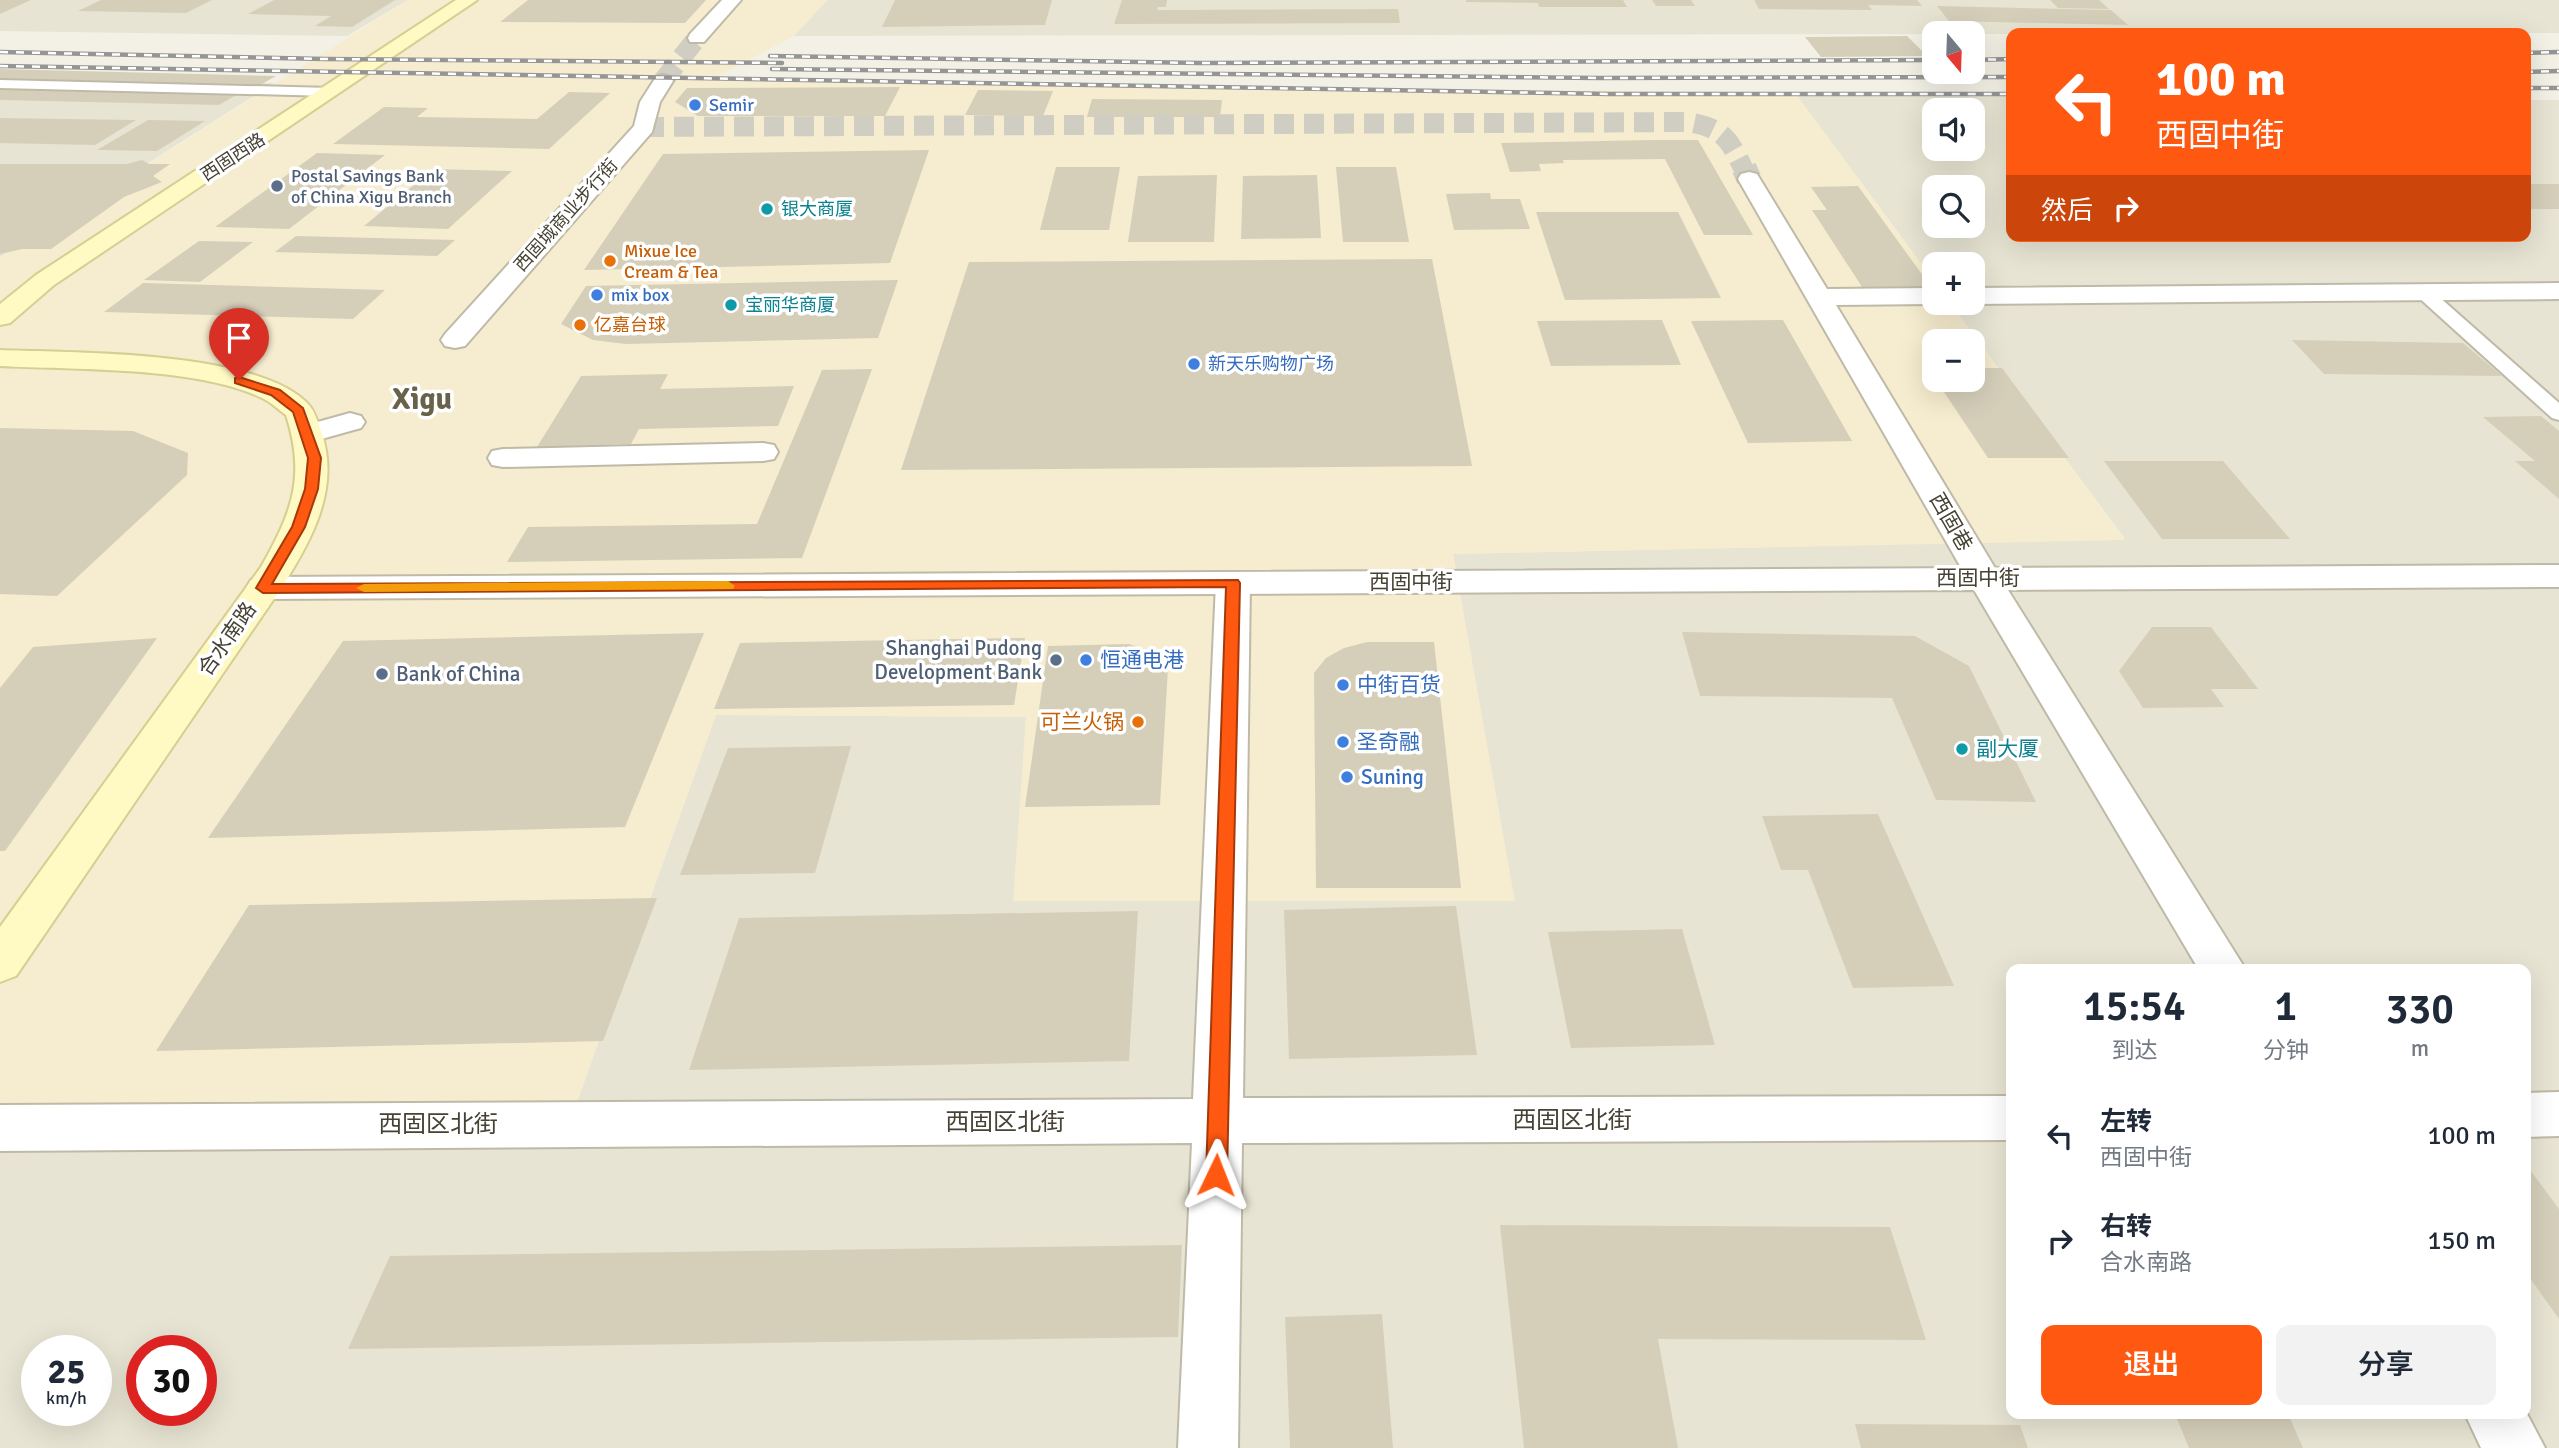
<!DOCTYPE html>
<html lang="zh">
<head>
<meta charset="utf-8">
<style>
	body { margin:0; font-family:Signika,"Noto Sans SC",sans-serif; background:#f2f2f3; color:#1f2937; height:100vh; display:flex; flex-direction:column; font-size:26px; white-space:nowrap }
	* { box-sizing:border-box; margin:0 }
	p { font-size:23px; color:#747a83 }
	.icon { flex:none; width:38px; height:38px; fill:none; stroke:currentColor; stroke-width:2; stroke-linecap:round; stroke-linejoin:round }
	.map { position:relative; flex:1; overflow:hidden }
	.drawer { position:absolute; left:2006px; top:964px; width:525px; height:455px; display:flex; flex-direction:column; background:#fff; border-radius:14px; box-shadow:0 7px 28px #0002 }
	.drawer>* { flex:none }
	.hud { position:absolute; left:2006px; top:28px; width:525px; height:214px; border-radius:14px; box-shadow:0 7px 28px #0002; background:#ff5810; color:#fff; overflow:hidden }
	.needle { width:46px; rotate:161deg }
	.tools { position:absolute; left:1922px; top:21px; display:grid; gap:14px }
	.tools a { display:grid; place-items:center; width:63px; height:63px; border-radius:14px; background:#fff; box-shadow:0 7px 28px #0002; font-size:35px }
	.speed { position:absolute; left:21px; top:1335px; display:flex; gap:14px; font-size:35px; font-weight:700; text-align:center }
	.speed>* { display:grid; place-content:center; width:91px; height:91px; border-radius:50%; background:#fff; box-shadow:0 7px 28px #0002; line-height:1 }
	.speed small { font-size:18px; font-weight:400 }
	.speed .limit { border:10px solid #d22; background:#fff; color:#111 }
	.pin { position:absolute; display:grid; place-items:center; width:60px; height:60px; color:#fff; margin:-72px -30px; border-radius:50% 50% 50% 0; rotate:-45deg; box-shadow:0 0 7px #0007 }
	.pin .icon { rotate:45deg }
	.me { position:absolute; width:77px; margin:-38px; rotate:2deg; stroke-linejoin:round; filter:drop-shadow(0 0 5px #0008) }
	.turn { display:flex; align-items:center; gap:24px; height:147px; padding:0 35px; font-size:32px }
	.turn .icon { width:91px; height:91px; stroke-width:2.5 }
	.turn b { display:block; font-size:49px; line-height:60px }
	.then { display:flex; align-items:center; height:66px; padding:0 35px; background:#0003; gap:14px; font-size:26px }
	.eta { display:flex; justify-content:space-evenly; align-items:center; height:119px; text-align:center }
	.eta b { font-size:42px; font-weight:600; line-height:49px }
	.cta { display:flex; gap:14px; margin-top:auto; padding:14px 35px }
	.cta a { flex:1; height:80px; border-radius:14px; background:#ff5810; color:#fff; font-size:28px; font-weight:600; line-height:80px; text-align:center }
	.cta a+a { background:#f2f2f3; color:#1f2937 }
	ul { padding:0; list-style:none }
	li { display:flex; align-items:center; gap:21px; height:105px; padding:0 35px }
	li div { flex:1 }
	li b { display:block; font-size:26px }
	li em { font-style:normal }
	.map>svg:first-child { display:block }
	.residential { fill:#e7e4d3; fill-rule:evenodd }
	.commercial { fill:#f6eccf; fill-rule:evenodd }
	.building { fill:#d5cfba }
	.lines { fill:none; stroke-linecap:round; stroke-linejoin:round }
	.pedestrian-tunnel-far1 { stroke:#d0cec2; stroke-width:20; stroke-dasharray:20 10; stroke-linecap:butt }
	.pedestrian-tunnel { stroke:#d0cec2; stroke-width:25; stroke-dasharray:25 13; stroke-linecap:butt }
	.service-casing { stroke:#bfbaa7; stroke-width:4 }
	.pedestrian-casing { stroke:#bfbaa7; stroke-width:4 }
	.minor-casing { stroke:#bfbaa7; stroke-width:4 }
	.tertiary-casing { stroke:#bfbaa7; stroke-width:4 }
	.secondary-casing { stroke:#d6ce93; stroke-width:4 }
	.service { fill:#fff; fill-rule:evenodd }
	.pedestrian { fill:#fff; fill-rule:evenodd }
	.minor { fill:#fff; fill-rule:evenodd }
	.tertiary { fill:#fff; fill-rule:evenodd }
	.secondary { fill:#fffac3; fill-rule:evenodd }
	.rail-casing { stroke:#959595; stroke-width:4.5 }
	.rail { stroke:#fff; stroke-width:2.5; stroke-dasharray:8; stroke-linecap:butt }
	.route { fill:#ff5810; stroke:#a6390a; stroke-width:2 }
	.slow { fill:#f59e0b }
	.shop-dot { fill:#3f7fe0; stroke:#fff; stroke-width:2.5 }
	.service-dot { fill:#5c6f8a; stroke:#fff; stroke-width:2.5 }
	.culture-dot { fill:#0f9aa8; stroke:#fff; stroke-width:2.5 }
	.food-dot { fill:#e8710a; stroke:#fff; stroke-width:2.5 }
	.labels { text-anchor:middle; stroke-width:7; stroke-linejoin:round; paint-order:stroke }
	.far-shop-label { font-size:18px; fill:#366cbe; stroke:#fff; text-anchor:start }
	.far-street-label { font-size:18px; fill:#464234; stroke:#fff }
	.far-service-label { font-size:18px; fill:#4e5e75; stroke:#fff; text-anchor:start }
	.far-culture-label { font-size:18px; fill:#0d838f; stroke:#fff; text-anchor:start }
	.far-food-label { font-size:18px; fill:#c56008; stroke:#fff; text-anchor:start }
	.street-label { font-size:21px; fill:#464234; stroke:#fff }
	.service-label { font-size:21px; fill:#4e5e75; stroke:#fff; text-anchor:end }
	.shop-label { font-size:21px; fill:#366cbe; stroke:#fff; text-anchor:start }
	.food-label { font-size:21px; fill:#c56008; stroke:#fff; text-anchor:end }
	.culture-label { font-size:21px; fill:#0d838f; stroke:#fff; text-anchor:start }
	.near-street-label { font-size:24px; fill:#464234; stroke:#fff }
	.far-town-label { font-size:30px; font-weight:bold; fill:#69624b; stroke:#fff }
</style>
</head>
<body>
<div class="map">
<svg width="2559" height="1448" viewBox="0 0 2559 1448">
	<rect width="100%" height="100%" fill="#f3f1e5"/>
	<g class="residential">
		<polygon points="0,0 408,0 347,36 0,31"/>
		<polygon points="827,0 2559,0 2559,33 794,36"/>
		<polygon points="0,81 274,83 0,257"/>
		<path d="M1795 93 2011 95V236H2525V100H2559V1448H0V1144L572 1116 716 715 1026 717 1014 901H1514L1453 554 2125 539 1950 303H1972V264H1934V281ZM1934 110H1972V149H1934ZM1934 187H1972V226H1934ZM2011 970H2525V1414H2011ZM37 1351H96V1410H37ZM142 1351H201V1410H142Z"/>
	</g>
	<path class="commercial" d="M408 0H827L794 36 711 80 1795 93 1934 281V303H1950L2125 540 1453 554 1515 901H1013L1026 717 716 715 572 1116 0 1144V257ZM1934 341H1972V380H1934Z"/>
	<g class="building">
		<polygon points="0,0 31,0 0,14"/>
		<polygon points="101,0 212,0 186,13 78,11"/>
		<polygon points="274,0 395,0 352,27 315,26 331,16 248,14"/>
		<polygon points="528,0 706,0 685,23 500,22"/>
		<polygon points="895,0 1052,0 1045,25 882,27"/>
		<polygon points="1122,0 1167,0 1166,7 1158,7 1157,10 1398,9 1400,23 1114,24"/>
		<polygon points="1466,0 1623,0 1627,7 1539,7 1538,3 1466,2"/>
		<polygon points="1652,0 1691,0 1695,6 1656,6"/>
		<polygon points="1754,0 1917,0 1922,6 1868,5 1872,10 1759,9"/>
		<polygon points="2050,0 2099,0 2109,9 2058,8"/>
		<polygon points="1937,6 2111,10 2128,25 1949,21"/>
		<polygon points="1907,36 1927,56 1821,57 1805,37"/>
		<polygon points="0,69 276,76 260,85 0,79"/>
		<polygon points="900,87 885,116 698,116 675,102 687,88"/>
		<polygon points="0,88 238,94 219,105 0,100"/>
		<polygon points="978,90 1053,91 1043,116 965,115"/>
		<polygon points="569,92 610,93 549,149 333,144 384,107 428,108 417,117 537,119"/>
		<polygon points="1092,99 1222,100 1220,117 1087,117"/>
		<polygon points="0,118 136,120 95,145 0,143"/>
		<polygon points="148,120 205,121 157,151 97,150"/>
		<polygon points="1655,140 1698,140 1753,235 1704,235 1665,159 1563,160 1564,163 1539,164 1541,171 1510,172 1501,143"/>
		<polygon points="929,150 890,263 584,270 663,154"/>
		<polygon points="317,153 385,155 289,229 215,227"/>
		<polygon points="142,160 149,164 170,164 153,176 162,182 124,197 51,249 22,249 0,254 0,164 127,164"/>
		<polygon points="1056,167 1120,167 1109,230 1040,230"/>
		<polygon points="1336,167 1396,167 1409,242 1343,242"/>
		<polygon points="433,169 512,171 448,229 364,226"/>
		<polygon points="1217,175 1214,242 1128,242 1138,176"/>
		<polygon points="1317,175 1321,238 1241,239 1243,176"/>
		<rect x="2525" y="184" width="34" height="25"/>
		<polygon points="1858,186 1934,291 1866,293 1812,210 1827,210 1811,187"/>
		<polygon points="1490,193 1491,199 1520,199 1530,229 1454,230 1446,194"/>
		<polygon points="1536,212 1678,212 1721,298 1565,300"/>
		<polygon points="296,236 455,240 437,256 275,252"/>
		<polygon points="199,241 253,242 200,282 144,280"/>
		<polygon points="1432,259 1472,466 901,470 969,262"/>
		<polygon points="898,280 878,338 626,344 593,340 561,324 586,286"/>
		<polygon points="143,283 385,290 353,319 104,312"/>
		<polygon points="1662,320 1681,365 1551,366 1537,321"/>
		<polygon points="1783,320 1852,441 1748,443 1691,321"/>
		<polygon points="2292,340 2463,343 2502,376 2324,374"/>
		<polygon points="1972,368 2002,368 2069,458 1988,458 1936,380 1972,380"/>
		<polygon points="872,369 802,558 507,562 528,527 757,524 822,370"/>
		<polygon points="668,374 660,389 794,386 778,426 639,429 631,444 537,447 581,376"/>
		<polygon points="2541,416 2559,431 2559,499 2515,461 2535,461 2483,417"/>
		<polygon points="0,428 133,431 188,453 187,475 57,596 0,594"/>
		<polygon points="2104,461 2223,461 2290,539 2162,539"/>
		<polygon points="2152,627 2211,627 2258,689 2211,689 2224,707 2143,708 2119,671"/>
		<polygon points="1682,632 1915,636 1969,666 2036,802 1936,800 1892,698 1700,696"/>
		<polygon points="704,633 625,827 208,838 343,641"/>
		<polygon points="157,638 5,851 0,851 0,688 33,647"/>
		<polygon points="1025,638 1014,705 714,709 740,643"/>
		<polygon points="1367,642 1434,642 1461,888 1316,888 1314,673 1326,658 1344,648"/>
		<polygon points="1129,644 1153,652 1168,667 1160,805 1025,807 1048,646"/>
		<polygon points="851,746 815,873 680,875 728,748"/>
		<polygon points="1878,814 1954,986 1853,988 1808,870 1781,870 1762,816"/>
		<polygon points="657,898 603,1041 156,1051 249,905"/>
		<polygon points="1456,906 1477,1055 1289,1059 1284,910"/>
		<polygon points="1138,911 1129,1061 689,1070 739,918"/>
		<polygon points="1682,929 1715,1045 1571,1048 1548,932"/>
		<polygon points="2525,1163 2559,1209 2559,1319 2525,1271"/>
		<polygon points="1500,1225 1890,1227 1926,1340 1658,1339 1678,1448 1524,1448"/>
		<polygon points="1182,1245 1178,1337 348,1349 390,1256"/>
		<polygon points="1382,1314 1393,1448 1290,1448 1285,1317"/>
		<polygon points="2175,1414 2288,1414 2303,1448 2189,1448"/>
		<polygon points="1855,1424 2020,1425 2028,1448 1861,1448"/>
	</g>
	<g class="lines">
		<g class="pedestrian-tunnel-far1">
			<polyline points="663,81 697,38"/>
			<path d="M644 127 1687 122C1724 128 1729 139 1744 170"/>
		</g>
		<polyline class="pedestrian-tunnel" points="1744,168 1749,179"/>
		<g class="service-casing">
			<g id="service">
				<polygon points="0,80 332,88 339,92 332,96 0,88"/>
				<polygon points="2423,287 2429,288 2559,403 2559,420 2552,418 2417,296 2414,292"/>
			</g>
		</g>
		<g class="pedestrian-casing">
			<g id="pedestrian">
				<polygon points="722,0 741,0 704,42 690,42 688,38 690,34"/>
				<polygon points="663,75 670,77 673,81 660,102 652,132 465,346 455,348 445,346 441,340 445,334 634,126 640,102 656,77"/>
				<polygon points="350,413 361,416 365,422 361,428 307,443 296,440 292,434 296,428"/>
				<polygon points="763,443 774,445 778,452 774,459 763,461 503,467 492,465 488,458 492,451 503,449"/>
			</g>
		</g>
		<g class="minor-casing">
			<g id="minor">
				<polygon points="1749,172 1757,174 1760,179 1827,289 1934,288 1934,303 1939,303 1934,304 1836,305 2001,578 1996,586 1984,589 1972,586 1967,578 1738,179 1741,174"/>
				<polygon points="2559,283 2559,299 1972,304 1967,303 1972,303 1972,288"/>
				<polygon points="1233,572 1245,575 1250,583 1243,1098 2011,1096 2011,1140 1242,1143 1238,1448 1178,1448 1192,1143 0,1151 0,1105 1193,1099 1216,583 1221,575"/>
				<polygon points="2559,1092 2559,1136 2525,1137 2525,1093"/>
			</g>
		</g>
		<g class="tertiary-casing">
			<g id="tertiary">
				<polygon points="2559,565 2559,587 2008,590 2246,970 2199,970 1974,590 263,599 251,596 246,588 251,580 263,577"/>
				<polygon points="2525,1410 2545,1448 2481,1448 2465,1414 2525,1414"/>
			</g>
		</g>
		<g class="secondary-casing">
			<g id="secondary">
				<polygon points="456,0 477,0 54,285 10,323 0,325 0,304 36,275"/>
				<path d="M0 350C73 353 260 350 309 405 316 413 318 424 322 434 340 490 311 541 282 587L16 976 0 982V927L261 567C292 512 306 477 286 415 279 410 272 403 264 399 199 366 74 370 0 366Z"/>
			</g>
		</g>
		<use href="#service" class="service"/>
		<use href="#pedestrian" class="pedestrian"/>
		<use href="#minor" class="minor"/>
		<use href="#tertiary" class="tertiary"/>
		<use href="#secondary" class="secondary"/>
		<g class="rail-casing">
			<g id="rail">
				<polyline points="0,52 325,59 782,63"/>
				<polyline points="2525,53 2559,52"/>
				<polyline points="770,56 1201,63 1934,60"/>
				<polyline points="1972,60 2011,59"/>
				<polyline points="0,66 1610,94 2011,94"/>
				<polyline points="772,69 1600,78 2011,77"/>
				<polyline points="2525,72 2559,71"/>
				<polyline points="2525,88 2559,88"/>
			</g>
		</g>
		<use href="#rail" class="rail"/>
	</g>
	<polygon class="route" points="239,377 280,390 303,408 321,458 318,489 305,527 272,584 1238,580 1240,583 1227,1175 1224,1182 1216,1185 1209,1182 1206,1175 1226,587 263,593 256,588 292,527 305,489 308,458 293,412 271,395 235,383 235,378"/>
	<polygon class="slow" points="728,581 735,586 733,589 364,592 356,588 364,584"/>
	<g class="shop-dot">
		<circle cx="695" cy="105" r="7"/>
		<circle cx="597" cy="295" r="7"/>
		<circle cx="1194" cy="364" r="7"/>
		<circle cx="1086" cy="660" r="7"/>
		<circle cx="1343" cy="685" r="7"/>
		<circle cx="1343" cy="742" r="7"/>
		<circle cx="1347" cy="777" r="7"/>
	</g>
	<g class="service-dot">
		<circle cx="277" cy="186" r="7"/>
		<circle cx="1056" cy="660" r="7"/>
		<circle cx="382" cy="674" r="7"/>
	</g>
	<g class="culture-dot">
		<circle cx="767" cy="209" r="7"/>
		<circle cx="731" cy="305" r="7"/>
		<circle cx="1962" cy="749" r="7"/>
	</g>
	<g class="food-dot">
		<circle cx="610" cy="261" r="7"/>
		<circle cx="580" cy="325" r="7"/>
		<circle cx="1138" cy="722" r="7"/>
	</g>
	<g class="labels">
		<g class="far-shop-label">
			<text x="709" y="111">Semir</text>
			<text x="611" y="301">mix box</text>
			<text x="1208" y="370">新天乐购物广场</text>
		</g>
		<g class="far-street-label">
			<text transform="translate(233 157) rotate(-33)" y="6">西固西路</text>
			<text transform="translate(566 215) rotate(-48)" y="6">西固城商业步行街</text>
		</g>
		<g class="far-service-label">
			<text x="291" y="182">Postal Savings Bank<tspan x="291" dy="21">of China Xigu Branch</tspan></text>
		</g>
		<g class="far-culture-label">
			<text x="781" y="215">银大商厦</text>
			<text x="745" y="311">宝丽华商厦</text>
		</g>
		<g class="far-food-label">
			<text x="624" y="257">Mixue Ice<tspan x="624" dy="21">Cream &amp; Tea</tspan></text>
			<text x="594" y="331">亿嘉台球</text>
		</g>
		<g class="street-label">
			<text transform="translate(1951 522) rotate(60)" y="7">西固巷</text>
			<text x="1978" y="585">西固中街</text>
			<text x="1411" y="589">西固中街</text>
			<text transform="translate(227 639) rotate(-55)" y="7">合水南路</text>
		</g>
		<g class="service-label">
			<text x="1042" y="655">Shanghai Pudong<tspan x="1042" dy="24">Development Bank</tspan></text>
			<text x="396" y="681" text-anchor="start">Bank of China</text>
		</g>
		<g class="shop-label">
			<text x="1100" y="667">恒通电港</text>
			<text x="1357" y="692">中街百货</text>
			<text x="1357" y="749">圣奇融</text>
			<text x="1361" y="784">Suning</text>
		</g>
		<g class="food-label">
			<text x="1124" y="729">可兰火锅</text>
		</g>
		<g class="culture-label">
			<text x="1976" y="756">副大厦</text>
		</g>
		<g class="near-street-label">
			<text x="1572" y="1128">西固区北街</text>
			<text x="1005" y="1130">西固区北街</text>
			<text x="438" y="1132">西固区北街</text>
		</g>
		<g class="far-town-label">
			<text x="422" y="409">Xigu</text>
		</g>
	</g>
</svg>
<div class="tools">
<a><svg class="needle" viewBox="-14 -14 28 28"><path d="M0-13l5 13h-10z" fill="#e53935"/><path d="M0 13l5-13h-10z" fill="#747a83"/></svg></a>
<a><svg class="icon" aria-label="sound" viewBox="0 0 24 24"><path d="M4 9h4l5-4v14l-5-4H4zM17 9q2 3 0 6"/></svg></a>
<a><svg class="icon" aria-label="search" viewBox="0 0 24 24"><circle cx="10" cy="10" r="6"/><path d="M15 15l6 6"/></svg></a>
<a>+</a>
<a>−</a>
</div>
<div class="speed"><div>25<small>km/h</small></div><div class="limit">30</div></div>
<div class="pin" style="left:239px;top:380px;background:#d93025"><svg class="icon" aria-label="arrive" viewBox="0 0 24 24"><path d="M6 21V4h12l-3 4 3 4H6"/></svg></div>
<svg class="me" style="left:1216px;top:1175px" viewBox="-20 -20 40 40"><path d="M0-17L14 15 0 8-14 15z" fill="#ff5810" stroke="#fff" stroke-width="4"/></svg>
<div class="hud">
<div class="turn"><svg class="icon" aria-label="left" viewBox="0 0 24 24"><path d="M17 20v-9H6M10 6l-5 5 5 5"/></svg><div><b>100 m</b>西固中街</div></div>
<div class="then">然后<svg class="icon" aria-label="right" viewBox="0 0 24 24"><path d="M7 20v-9h11M14 6l5 5-5 5"/></svg></div>
</div>
<section class="drawer">
<div class="eta">
<div><b>15:54</b><p>到达</p></div>
<div><b>1</b><p>分钟</p></div>
<div><b>330</b><p>m</p></div>
</div>
<ul>
<li><svg class="icon" aria-label="left" viewBox="0 0 24 24"><path d="M17 20v-9H6M10 6l-5 5 5 5"/></svg><div><b>左转</b><p>西固中街</p></div><em>100 m</em></li>
<li><svg class="icon" aria-label="right" viewBox="0 0 24 24"><path d="M7 20v-9h11M14 6l5 5-5 5"/></svg><div><b>右转</b><p>合水南路</p></div><em>150 m</em></li>
</ul>
<div class="cta"><a>退出</a><a>分享</a></div>
</section>
</div>
</body>
</html>
